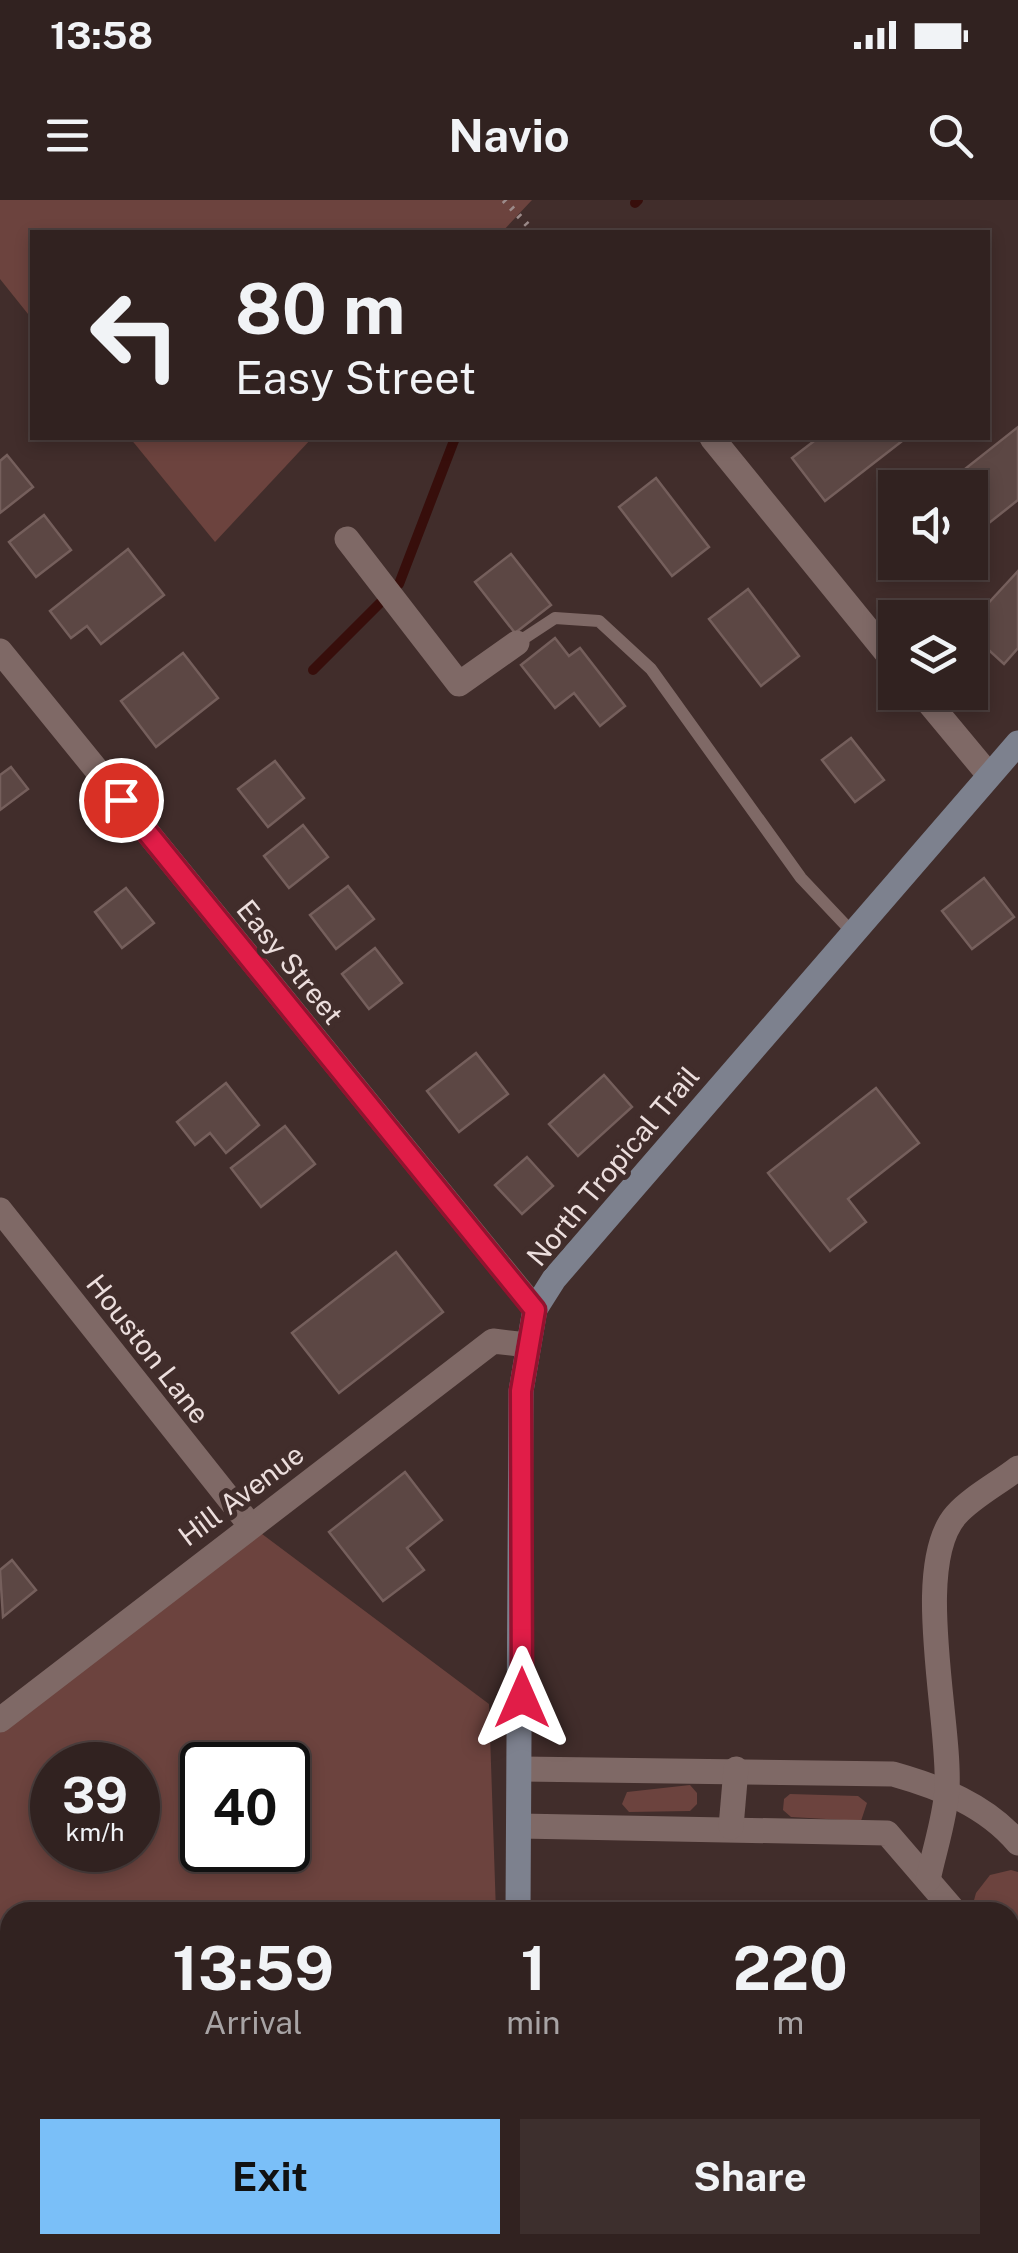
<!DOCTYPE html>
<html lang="en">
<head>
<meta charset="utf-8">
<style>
	body { margin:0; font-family:"Public Sans",sans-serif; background:#3d2f2d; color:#f1f3f6; height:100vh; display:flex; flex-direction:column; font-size:38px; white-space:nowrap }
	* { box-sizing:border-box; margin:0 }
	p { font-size:32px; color:#a8a4a5 }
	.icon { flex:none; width:55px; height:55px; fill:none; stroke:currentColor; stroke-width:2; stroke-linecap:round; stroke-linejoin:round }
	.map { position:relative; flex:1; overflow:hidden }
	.details { position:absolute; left:0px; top:1702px; width:1020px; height:352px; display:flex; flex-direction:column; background:#312220; border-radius:30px 30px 0 0; box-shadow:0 5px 15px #0003,0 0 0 2px #4c3f3e }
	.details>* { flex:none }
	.top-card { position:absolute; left:30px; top:30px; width:960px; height:210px; border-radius:0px; box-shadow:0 5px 15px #0003,0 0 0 2px #4c3f3e; background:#312220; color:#f1f3f6; overflow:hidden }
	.tools { position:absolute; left:878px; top:270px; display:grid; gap:20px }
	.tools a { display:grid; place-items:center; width:110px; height:110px; border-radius:0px; background:#312220; box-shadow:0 5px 15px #0003,0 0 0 2px #4c3f3e; font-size:50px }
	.speed { position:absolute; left:30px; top:1542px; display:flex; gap:20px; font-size:50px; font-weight:700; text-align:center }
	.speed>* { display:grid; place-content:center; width:130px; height:130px; border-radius:50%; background:#312220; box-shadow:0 5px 15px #0003,0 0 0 2px #4c3f3e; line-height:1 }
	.speed small { font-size:25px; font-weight:400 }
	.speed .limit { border:5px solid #111; border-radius:15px; background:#fff; color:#111 }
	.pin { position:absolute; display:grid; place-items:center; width:85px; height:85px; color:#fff; margin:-42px; border:5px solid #fff; border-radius:50%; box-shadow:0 2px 10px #0007 }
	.me { position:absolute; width:110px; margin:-55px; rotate:0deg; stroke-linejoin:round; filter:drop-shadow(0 0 8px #0008) }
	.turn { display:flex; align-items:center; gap:35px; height:210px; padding:0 40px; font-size:45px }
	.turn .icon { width:130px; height:130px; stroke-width:2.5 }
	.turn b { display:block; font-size:70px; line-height:85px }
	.eta { display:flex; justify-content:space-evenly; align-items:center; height:170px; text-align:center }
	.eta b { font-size:60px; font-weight:700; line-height:70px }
	.button { display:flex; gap:20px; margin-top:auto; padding:20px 40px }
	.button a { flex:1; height:115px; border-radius:0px; background:#7abff8; color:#111; font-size:40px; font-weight:700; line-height:115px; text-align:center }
	.button a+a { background:#3d2f2d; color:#f1f3f6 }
	.status { display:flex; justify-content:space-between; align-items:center; height:70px; padding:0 50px; background:#312220; direction:ltr }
	.status svg { height:28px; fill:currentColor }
	header { display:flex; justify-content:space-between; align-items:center; height:130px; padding:0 40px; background:#312220; font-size:45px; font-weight:700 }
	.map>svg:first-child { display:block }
	.green { fill:#6c433e; fill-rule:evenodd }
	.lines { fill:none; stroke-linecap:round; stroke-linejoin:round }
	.stream { stroke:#370e0b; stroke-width:10 }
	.building { fill:#5c4744; stroke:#755f5c; stroke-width:2.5 }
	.path { stroke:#9c8b8a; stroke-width:6; stroke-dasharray:2.5 8; stroke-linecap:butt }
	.lane { stroke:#7f6966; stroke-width:12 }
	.street { stroke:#7f6966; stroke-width:25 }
	.secondary { stroke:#7d818e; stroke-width:25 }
	.route-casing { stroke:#92132f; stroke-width:25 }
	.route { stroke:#e11d48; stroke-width:18 }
	.labels { text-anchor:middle; stroke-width:10; stroke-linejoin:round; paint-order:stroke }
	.street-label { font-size:28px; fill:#ecdedd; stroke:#412d2b }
</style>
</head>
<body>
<div class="status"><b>13:58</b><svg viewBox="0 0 49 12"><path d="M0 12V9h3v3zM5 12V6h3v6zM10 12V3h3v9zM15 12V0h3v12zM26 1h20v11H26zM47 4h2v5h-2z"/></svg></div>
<header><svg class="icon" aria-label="menu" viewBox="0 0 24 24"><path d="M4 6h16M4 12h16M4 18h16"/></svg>Navio<svg class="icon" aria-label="search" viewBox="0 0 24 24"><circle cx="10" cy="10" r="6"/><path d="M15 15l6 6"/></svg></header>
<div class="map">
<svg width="1018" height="2053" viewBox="0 0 1018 2053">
	<rect width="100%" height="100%" fill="#412d2b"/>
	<g class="green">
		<polygon points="0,0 532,0 502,32 32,32 32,119 0,79"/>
		<polygon points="130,238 312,238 215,342"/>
		<path d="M250 1325 489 1504 496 1712H10V2045H506V2053H0V1521ZM52 1565H138V1650H52ZM202 1565H288V1650H202Z"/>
		<polygon points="690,1585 697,1593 697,1604 690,1611 629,1612 622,1604 627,1592"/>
		<polygon points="790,1594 858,1596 867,1603 861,1621 791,1617 783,1610 784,1599"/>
		<polygon points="1011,1670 1018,1672 1018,1779 1010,1769 1010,1712 971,1711 976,1693 990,1675"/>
	</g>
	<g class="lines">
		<g class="stream">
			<polyline points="635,3 638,0"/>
			<polyline points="399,384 455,238"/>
			<polyline points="313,470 384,399"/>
		</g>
	</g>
	<g class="building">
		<polygon points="1018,227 1018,300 970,338 970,288 941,288"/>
		<polygon points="818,238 906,238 825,301 792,258"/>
		<polygon points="7,255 33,287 0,313 0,261"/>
		<polygon points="656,278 709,347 672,376 619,307"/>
		<polygon points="44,315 71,350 36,377 9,342"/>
		<polygon points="128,349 164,395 101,444 87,426 71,438 50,411"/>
		<polygon points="511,354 551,405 515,433 475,382"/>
		<polygon points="902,362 938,362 916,380"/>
		<polygon points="1018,371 1018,448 1004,464 970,433 970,423"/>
		<polygon points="748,389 799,456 761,486 709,419"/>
		<polygon points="555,438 569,456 580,448 625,506 600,526 574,493 555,508 521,465"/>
		<polygon points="183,453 218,498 156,547 121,501"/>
		<polygon points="851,538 884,580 855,602 822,560"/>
		<polygon points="275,561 304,598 268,627 238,589"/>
		<polygon points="11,567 28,589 0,610 0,575"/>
		<polygon points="303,625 328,657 289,688 264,656"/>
		<polygon points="984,678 1014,717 972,749 942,711"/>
		<polygon points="348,686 374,719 336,749 310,715"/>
		<polygon points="126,688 154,723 122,748 95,712"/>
		<polygon points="375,748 402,783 369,809 342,774"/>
		<polygon points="476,853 508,894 459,932 427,891"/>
		<polygon points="604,875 632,907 578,956 549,924"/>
		<polygon points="226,883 259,925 226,953 210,933 195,945 177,922"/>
		<polygon points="876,888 919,943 848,999 866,1022 830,1051 768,973"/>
		<polygon points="285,926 315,964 261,1007 231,968"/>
		<polygon points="527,957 553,986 522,1014 495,985"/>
		<polygon points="396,1052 443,1112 339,1193 292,1133"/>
		<polygon points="405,1272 442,1320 407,1348 424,1370 383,1401 329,1332"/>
		<polygon points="12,1360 36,1390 3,1417 0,1370"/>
	</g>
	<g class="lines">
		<polyline class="path" points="504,0 534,32"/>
		<polyline class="lane" points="517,443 555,418 599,421 651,469 801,678 852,732"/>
		<g class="street">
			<polyline points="712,238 895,463"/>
			<polyline points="347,339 459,484 517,443"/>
			<polyline points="0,451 535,1109"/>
			<polyline points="920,492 989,575"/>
			<polyline points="0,1010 250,1325"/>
			<polyline points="0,1520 493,1141 527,1145"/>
			<path d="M522 1569 893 1574C939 1587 986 1605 1018 1643"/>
			<polyline points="520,1626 887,1633 955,1712"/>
			<polyline points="731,1627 736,1569"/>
			<path d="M928 1680C934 1651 945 1619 947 1589 951 1522 911 1366 956 1315 972 1297 999 1283 1018 1268"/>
			<polyline points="1010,1780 1018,1789"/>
		</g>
		<g class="secondary">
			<polyline points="518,1712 521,1191 535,1109 554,1079 1018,543"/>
			<polyline points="511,2053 511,2045"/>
		</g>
	</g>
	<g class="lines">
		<g class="route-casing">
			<polyline id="route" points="121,600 535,1110 521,1191 522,1498"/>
		</g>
		<use href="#route" class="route"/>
	</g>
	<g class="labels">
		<g class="street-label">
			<text transform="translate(290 762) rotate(51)" y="10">Easy Street</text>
			<text transform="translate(613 966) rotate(-50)" y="10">North Tropical Trail</text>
			<text transform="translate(148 1149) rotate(52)" y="10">Houston Lane</text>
			<text transform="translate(241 1295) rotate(-37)" y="10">Hill Avenue</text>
		</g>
	</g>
</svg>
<div class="tools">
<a><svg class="icon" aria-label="sound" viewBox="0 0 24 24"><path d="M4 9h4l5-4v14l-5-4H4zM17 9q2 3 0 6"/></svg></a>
<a><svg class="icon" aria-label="layers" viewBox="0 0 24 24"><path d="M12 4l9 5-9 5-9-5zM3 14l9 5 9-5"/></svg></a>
</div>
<div class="speed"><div>39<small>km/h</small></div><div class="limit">40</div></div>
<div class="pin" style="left:121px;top:600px;background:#d93025"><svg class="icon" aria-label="arrive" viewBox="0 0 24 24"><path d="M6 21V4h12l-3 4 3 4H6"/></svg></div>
<svg class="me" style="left:522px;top:1498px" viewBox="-20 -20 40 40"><path d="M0-17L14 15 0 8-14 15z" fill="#e11d48" stroke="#fff" stroke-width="4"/></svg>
<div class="top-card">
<div class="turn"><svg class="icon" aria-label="left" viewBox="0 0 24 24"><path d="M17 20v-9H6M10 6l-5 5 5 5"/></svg><div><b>80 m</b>Easy Street</div></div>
</div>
<section class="details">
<div class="eta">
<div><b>13:59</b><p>Arrival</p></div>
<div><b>1</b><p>min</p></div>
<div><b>220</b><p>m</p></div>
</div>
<div class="button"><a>Exit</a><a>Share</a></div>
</section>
</div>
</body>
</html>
